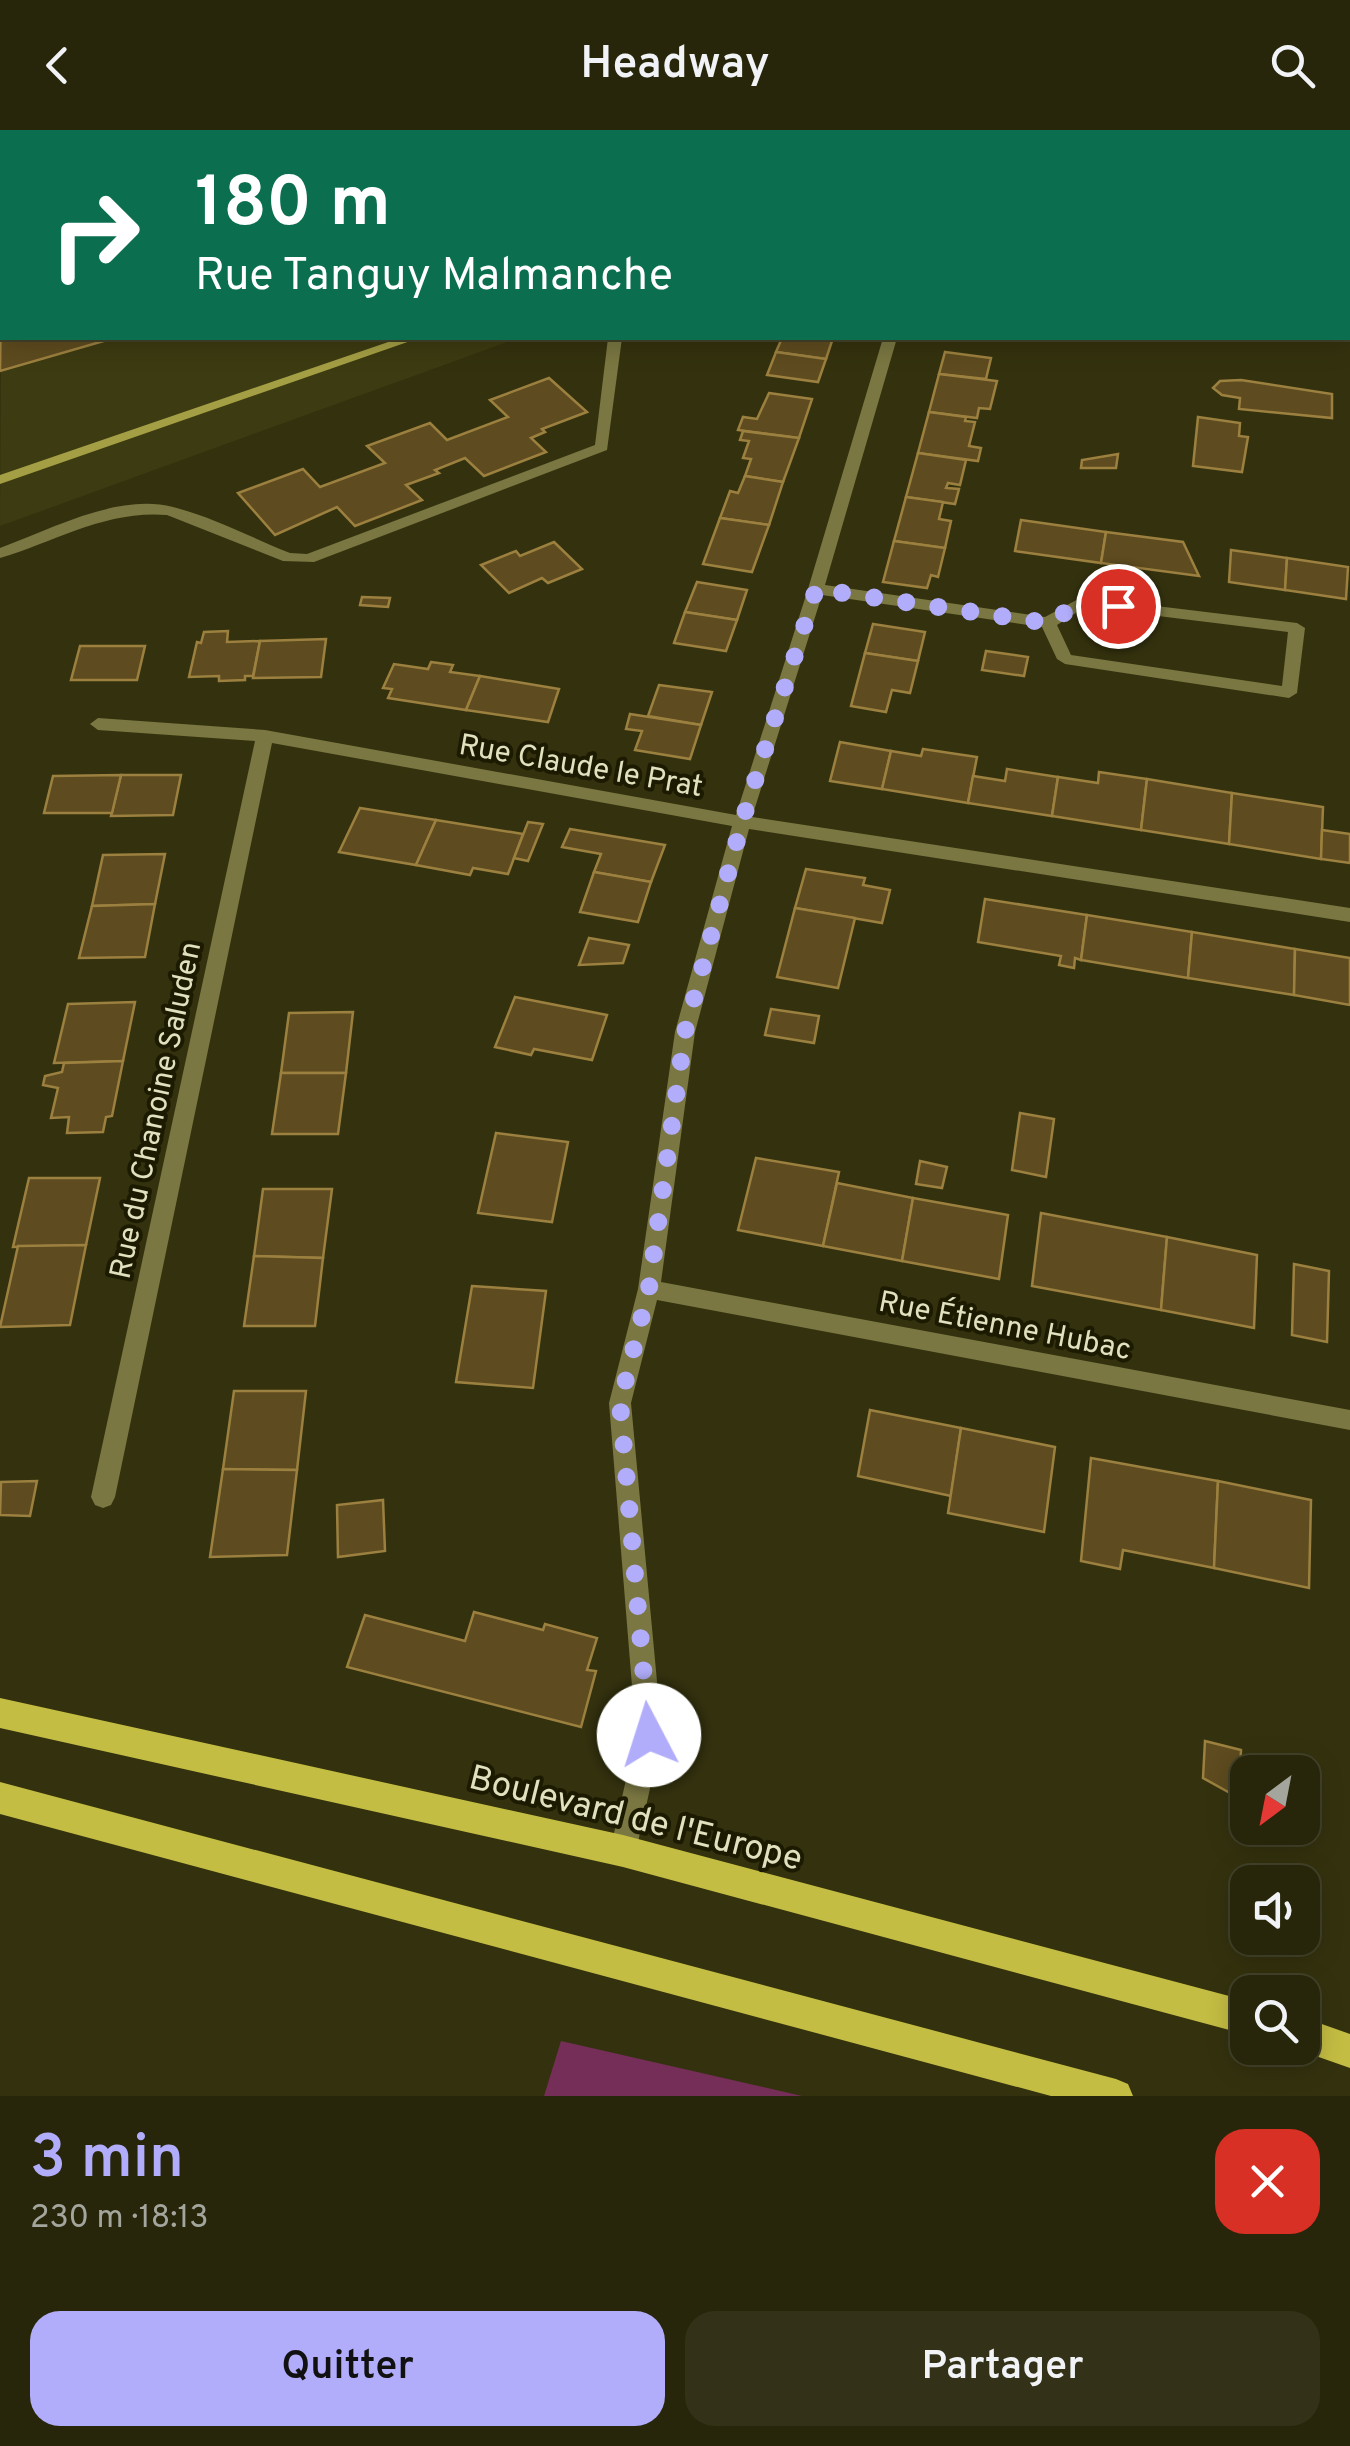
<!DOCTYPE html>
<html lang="fr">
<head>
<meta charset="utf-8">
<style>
	body { margin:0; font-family:Overpass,sans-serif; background:#333218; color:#f1f3f6; height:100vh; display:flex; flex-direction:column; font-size:38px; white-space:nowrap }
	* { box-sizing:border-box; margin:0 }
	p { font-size:32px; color:#a4a59c }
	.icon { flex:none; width:55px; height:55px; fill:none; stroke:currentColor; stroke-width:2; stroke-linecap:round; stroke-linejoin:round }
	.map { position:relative; height:1966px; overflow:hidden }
	.details { display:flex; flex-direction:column; background:#27260a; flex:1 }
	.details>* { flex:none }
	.top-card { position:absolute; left:0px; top:0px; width:1350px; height:210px; box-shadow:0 5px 25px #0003,0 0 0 2px #43432b; background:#0b6e4f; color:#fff; overflow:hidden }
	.needle { width:65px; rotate:212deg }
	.fabs { position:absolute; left:1230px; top:1625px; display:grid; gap:20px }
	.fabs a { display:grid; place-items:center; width:90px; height:90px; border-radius:20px; background:#27260a; box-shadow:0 5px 25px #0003,0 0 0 2px #43432b; font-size:50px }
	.pin { position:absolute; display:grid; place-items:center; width:85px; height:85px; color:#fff; margin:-42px; border:5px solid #fff; border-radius:50%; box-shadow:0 2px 10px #0007 }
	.me { position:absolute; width:110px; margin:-55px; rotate:355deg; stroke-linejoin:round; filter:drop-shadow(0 0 8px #0008) }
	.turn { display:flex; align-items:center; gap:35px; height:210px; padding:0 30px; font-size:45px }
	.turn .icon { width:130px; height:130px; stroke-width:2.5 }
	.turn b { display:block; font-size:70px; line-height:85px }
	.round { display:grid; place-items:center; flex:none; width:105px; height:105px; border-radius:30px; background:#333218 }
	.head { display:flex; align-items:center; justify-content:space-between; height:170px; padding:0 30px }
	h1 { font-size:60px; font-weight:600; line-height:75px; color:#b1adfa }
	.primary-button { display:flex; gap:20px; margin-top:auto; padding:20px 30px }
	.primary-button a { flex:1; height:115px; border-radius:30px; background:#b1adfa; color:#111; font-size:40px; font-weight:600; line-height:115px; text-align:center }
	.primary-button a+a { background:#333218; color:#f1f3f6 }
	header { display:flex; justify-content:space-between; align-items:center; height:130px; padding:0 30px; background:#27260a; font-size:45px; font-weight:600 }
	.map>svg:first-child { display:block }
	.built { fill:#3d3b11 }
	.green { fill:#742e58 }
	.building { fill:#5e4b1f; stroke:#9c803f; stroke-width:2.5 }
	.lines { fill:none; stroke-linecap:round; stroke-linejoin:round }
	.minor { fill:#7a7742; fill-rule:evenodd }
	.secondary { fill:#a49f44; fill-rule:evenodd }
	.primary { fill:#c4bd43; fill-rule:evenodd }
	.route { stroke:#b1adfa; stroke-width:18; stroke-dasharray:0 32.4 }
	.labels { text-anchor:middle; stroke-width:8; stroke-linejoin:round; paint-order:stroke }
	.street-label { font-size:30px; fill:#e2e1bf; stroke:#1c1a00 }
	.near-street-label { font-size:35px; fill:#e2e1bf; stroke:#1c1a00 }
</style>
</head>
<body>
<header><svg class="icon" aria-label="back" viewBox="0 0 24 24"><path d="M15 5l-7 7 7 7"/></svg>Headway<svg class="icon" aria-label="search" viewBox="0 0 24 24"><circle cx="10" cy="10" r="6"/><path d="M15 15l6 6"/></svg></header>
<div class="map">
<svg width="1350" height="1966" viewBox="0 0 1350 1966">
	<rect width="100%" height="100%" fill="#34320e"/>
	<polygon class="built" points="2,71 2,208 518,208 0,396"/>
	<polygon class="green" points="561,1911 802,1966 544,1966"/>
	<g class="building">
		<polygon points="2,101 2,208 114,208 0,241"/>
		<polygon points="782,208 833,208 826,229 776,222"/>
		<polygon points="776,222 826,229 818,252 767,245"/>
		<polygon points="945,222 991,228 986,249 939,244"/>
		<polygon points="939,244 997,251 990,279 979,278 977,288 929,282"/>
		<polygon points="549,248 587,282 542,299 545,302 531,308 546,322 484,346 465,328 435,340 439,343 406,355 422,370 355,396 337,377 275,405 238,363 303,339 320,357 385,333 367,316 430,293 447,310 508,287 490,270"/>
		<polygon points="1241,250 1332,264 1332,288 1239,279 1240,268 1222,265 1213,258 1220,251"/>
		<polygon points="769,263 812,269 799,308 738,300 743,287 757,289"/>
		<polygon points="929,282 966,287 965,291 975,292 969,316 981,318 978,331 918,323"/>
		<polygon points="1198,287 1240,293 1239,306 1248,307 1242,342 1193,336"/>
		<polygon points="743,301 799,308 783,352 745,346 751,329 743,328 749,311 740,310"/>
		<polygon points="918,323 966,330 960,355 948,353 946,358 959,359 955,374 906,367"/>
		<polygon points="1118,324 1116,338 1081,338 1082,330"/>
		<polygon points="745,346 783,352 769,395 720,388 730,361 738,363"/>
		<polygon points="906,367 943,372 939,389 951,391 945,418 894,411"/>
		<polygon points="720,388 769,395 752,442 703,434"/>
		<polygon points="1021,390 1106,402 1101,433 1015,421"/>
		<polygon points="1106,402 1183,412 1199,446 1101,433"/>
		<polygon points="894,411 945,418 938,447 931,445 927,458 883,452"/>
		<polygon points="554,412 582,439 548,453 542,448 509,463 481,435 516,421 520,426"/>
		<polygon points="1231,420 1287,428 1285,460 1229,452"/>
		<polygon points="1287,428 1348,437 1346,469 1285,460"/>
		<polygon points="697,452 747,460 737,490 685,482"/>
		<polygon points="362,467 390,468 388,477 360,475"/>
		<polygon points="685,482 737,490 726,521 674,513"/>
		<polygon points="873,494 925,502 918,531 865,523"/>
		<polygon points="228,501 227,512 260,511 253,546 245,546 245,550 219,551 219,546 189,547 197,512 201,513 204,502"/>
		<polygon points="326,509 321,547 253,548 260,511"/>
		<polygon points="80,516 145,516 137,550 71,550"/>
		<polygon points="986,521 1028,527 1024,546 982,540"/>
		<polygon points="865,523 918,531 910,563 892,560 886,582 851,576"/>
		<polygon points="431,532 453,535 450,542 480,546 466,580 388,568 392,559 383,558 394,534 428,539"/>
		<polygon points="480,546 559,559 548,592 466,580"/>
		<polygon points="659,555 712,562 701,595 648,586"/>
		<polygon points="630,584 701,595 690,629 635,620 642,601 626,599"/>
		<polygon points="840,612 891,621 882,659 830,651"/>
		<polygon points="923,619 977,627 968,673 882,659 891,621 921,626"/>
		<polygon points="1007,639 1058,647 1052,686 968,673 973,646 1005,651"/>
		<polygon points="1099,642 1147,649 1141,700 1052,686 1058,647 1098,653"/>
		<polygon points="121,645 181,645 173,685 111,686"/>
		<polygon points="121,645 112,683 44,683 53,646"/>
		<polygon points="1147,649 1232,663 1229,714 1141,700"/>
		<polygon points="1232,663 1323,677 1321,729 1229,714"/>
		<polygon points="360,678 436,690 416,735 339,722"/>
		<polygon points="436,690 523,704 508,744 473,738 470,745 416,735"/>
		<polygon points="528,692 543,694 528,731 514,728"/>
		<polygon points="570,699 665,715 651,752 594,742 601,724 562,717"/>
		<polygon points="1322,700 1350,704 1350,733 1321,729"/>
		<polygon points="165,724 155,774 92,776 103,725"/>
		<polygon points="806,739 865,748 863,755 890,760 882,793 795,778"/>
		<polygon points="594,742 651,752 638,792 580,782"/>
		<polygon points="985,769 1087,785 1081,830 1075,828 1074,838 1059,835 1061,826 978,812"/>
		<polygon points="155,774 145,827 79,828 92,776"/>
		<polygon points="795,778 855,788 838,858 777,847"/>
		<polygon points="1087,785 1192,802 1188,848 1081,830"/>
		<polygon points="1192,802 1295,819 1294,865 1188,848"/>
		<polygon points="589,808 629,815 623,833 579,835"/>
		<polygon points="1295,819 1350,828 1350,875 1294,865"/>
		<polygon points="515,867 607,885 592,930 534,919 531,925 495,917"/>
		<polygon points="135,872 123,931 54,933 68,874"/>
		<polygon points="771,879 819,886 814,913 765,905"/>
		<polygon points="353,882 346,943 281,943 289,883"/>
		<polygon points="123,931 112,986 106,987 103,1002 67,1003 69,987 51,988 58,958 43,955 45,946 62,942 64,933"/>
		<polygon points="281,943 346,943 338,1004 272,1004"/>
		<polygon points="1020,983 1054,989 1046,1047 1012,1040"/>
		<polygon points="496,1003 568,1012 552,1092 478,1083"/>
		<polygon points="756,1028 839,1042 823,1116 738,1100"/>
		<polygon points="920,1031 947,1037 942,1058 916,1054"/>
		<polygon points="29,1048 100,1048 86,1115 13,1117"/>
		<polygon points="837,1053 913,1068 902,1131 823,1116"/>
		<polygon points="263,1059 332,1059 323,1128 254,1126"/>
		<polygon points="913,1068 1008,1085 999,1149 902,1131"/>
		<polygon points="1041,1083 1167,1107 1161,1180 1032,1156"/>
		<polygon points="1167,1107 1257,1125 1254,1198 1161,1180"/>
		<polygon points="86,1115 70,1195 0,1197 18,1116"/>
		<polygon points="254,1126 323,1128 315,1196 244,1196"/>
		<polygon points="1294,1134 1329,1141 1327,1212 1292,1205"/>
		<polygon points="472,1156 546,1161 533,1258 456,1252"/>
		<polygon points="234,1261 306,1261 297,1340 223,1339"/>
		<polygon points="870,1280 961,1298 951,1366 858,1346"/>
		<polygon points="961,1298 1055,1317 1044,1402 948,1383"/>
		<polygon points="1091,1328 1218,1351 1214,1438 1123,1420 1120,1439 1081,1431"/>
		<polygon points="223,1339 297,1340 287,1425 210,1427"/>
		<polygon points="37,1351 30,1386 0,1385 1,1352"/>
		<polygon points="1218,1351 1311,1370 1309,1458 1214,1438"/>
		<polygon points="383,1370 385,1421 338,1427 337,1375"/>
		<polygon points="474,1482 543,1500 545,1494 597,1508 587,1540 596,1541 581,1597 347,1537 365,1485 465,1511"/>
		<polygon points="1205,1611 1241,1620 1239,1668 1203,1648"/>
	</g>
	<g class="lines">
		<g class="minor">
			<polygon points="1249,0 1268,0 1269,2 1251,2"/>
			<rect x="0" y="21" width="2" height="8"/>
			<polygon points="2,57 2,66 0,67 0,58"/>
			<path d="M608 208H622L607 320 314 432 283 431 167 385C106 380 57 411 0 428V418C52 399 117 363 173 377 213 387 252 408 290 423L307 424 595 315Z"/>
			<path d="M883 208H897L825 455 1045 487 1082 467 1297 493 1305 498 1297 563 1289 568 1065 534 1057 529 1042 497 822 465 752 687 1350 778V792L749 699 695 902 661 1152 1350 1280V1300L657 1170 631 1273 662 1605 636 1721 632 1730 623 1734 614 1730 610 1721 636 1605 609 1273 638 1159 675 902 732 696 272 613 115 1367 111 1375 103 1378 95 1375 91 1367 255 611 98 600 90 594 98 588 265 600 736 685 808 459ZM1085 477 1288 502 1282 556 1071 525 1057 495Z"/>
		</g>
		<polygon class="secondary" points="400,208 419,208 0,354 0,345"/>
		<g class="primary">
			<polygon points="0,1568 623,1705 1248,1871 1248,1905 623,1737 0,1598"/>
			<polygon points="0,1652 1116,1949 1128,1954 1133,1966 1051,1966 0,1684"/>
			<polygon points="1302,1887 1350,1904 1350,1938 1293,1918 1302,1918"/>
		</g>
	</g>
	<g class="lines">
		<polyline class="route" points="649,1605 620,1273 649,1158 685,902 742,692 816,459 1048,493 1082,472 1118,476"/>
	</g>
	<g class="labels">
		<g class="street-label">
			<text transform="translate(581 635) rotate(10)" y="10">Rue Claude le Prat</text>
			<text transform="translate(155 980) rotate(-78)" y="10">Rue du Chanoine Saluden</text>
			<text transform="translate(1005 1195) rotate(11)" y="10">Rue Étienne Hubac</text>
		</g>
		<g class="near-street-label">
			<text transform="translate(636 1687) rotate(14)" y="12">Boulevard de l'Europe</text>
		</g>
	</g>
</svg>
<div class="fabs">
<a><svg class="needle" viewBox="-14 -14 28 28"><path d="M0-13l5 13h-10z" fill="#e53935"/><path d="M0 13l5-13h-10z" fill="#a4a59c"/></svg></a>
<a><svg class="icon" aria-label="sound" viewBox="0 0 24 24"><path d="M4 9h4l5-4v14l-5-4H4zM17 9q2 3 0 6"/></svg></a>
<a><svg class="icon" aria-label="search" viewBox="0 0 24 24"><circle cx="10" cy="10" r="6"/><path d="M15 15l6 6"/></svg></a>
</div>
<div class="pin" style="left:1118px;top:476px;background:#d93025"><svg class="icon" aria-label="arrive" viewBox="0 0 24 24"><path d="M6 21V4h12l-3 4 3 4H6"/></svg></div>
<svg class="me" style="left:649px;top:1605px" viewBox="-20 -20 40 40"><circle r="19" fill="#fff"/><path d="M0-13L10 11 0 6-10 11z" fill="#b1adfa"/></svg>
<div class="top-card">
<div class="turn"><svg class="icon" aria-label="right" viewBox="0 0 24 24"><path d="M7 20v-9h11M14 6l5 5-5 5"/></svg><div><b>180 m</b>Rue Tanguy Malmanche</div></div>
</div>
</div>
<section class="details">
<div class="head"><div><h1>3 min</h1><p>230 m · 18:13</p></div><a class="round" style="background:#d93025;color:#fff"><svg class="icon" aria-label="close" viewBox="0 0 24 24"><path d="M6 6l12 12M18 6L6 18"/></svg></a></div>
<div class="primary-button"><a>Quitter</a><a>Partager</a></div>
</section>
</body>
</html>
